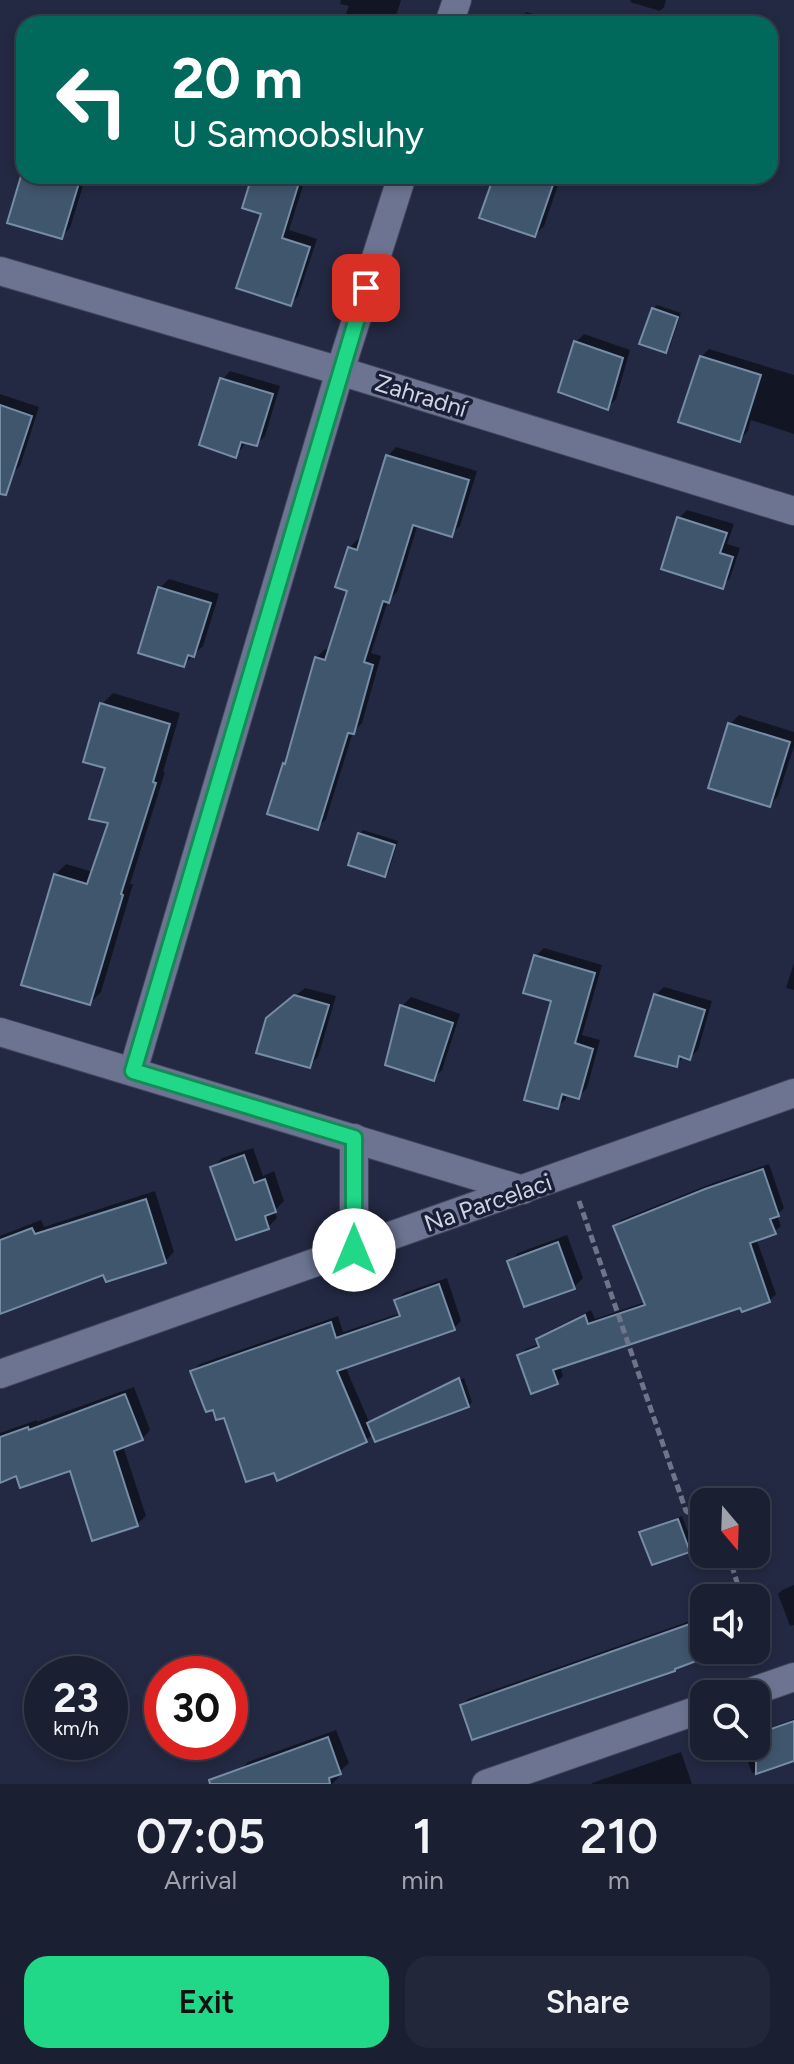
<!DOCTYPE html>
<html lang="en">
<head>
<meta charset="utf-8">
<style>
	body { margin:0; font-family:Figtree,sans-serif; background:#23273a; color:#f1f3f6; height:100vh; display:flex; flex-direction:column; font-size:30px; white-space:nowrap }
	* { box-sizing:border-box; margin:0 }
	p { font-size:26px; color:#9fa2ac }
	.icon { flex:none; width:44px; height:44px; fill:none; stroke:currentColor; stroke-width:2; stroke-linecap:round; stroke-linejoin:round }
	.map { position:relative; height:1784px; overflow:hidden }
	.sheet { display:flex; flex-direction:column; background:#1a1f32; flex:1 }
	.sheet>* { flex:none }
	.guide { position:absolute; left:16px; top:16px; width:762px; height:168px; border-radius:24px; box-shadow:0 4px 12px #0003,0 0 0 2px #383d4d; background:#00695c; color:#fff; overflow:hidden }
	.needle { width:52px; rotate:161deg }
	.tools { position:absolute; left:690px; top:1488px; display:grid; gap:16px }
	.tools a { display:grid; place-items:center; width:80px; height:80px; border-radius:16px; background:#1a1f32; box-shadow:0 4px 12px #0003,0 0 0 2px #383d4d; font-size:40px }
	.speed { position:absolute; left:24px; top:1656px; display:flex; gap:16px; font-size:40px; font-weight:700; text-align:center }
	.speed>* { display:grid; place-content:center; width:104px; height:104px; border-radius:50%; background:#1a1f32; box-shadow:0 4px 12px #0003,0 0 0 2px #383d4d; line-height:1 }
	.speed small { font-size:20px; font-weight:400 }
	.speed .limit { border:12px solid #d22; background:#fff; color:#111 }
	.pin { position:absolute; display:grid; place-items:center; width:68px; height:68px; color:#fff; margin:-34px; border-radius:16px; box-shadow:0 4px 12px #0006 }
	.me { position:absolute; width:88px; margin:-44px; rotate:0deg; stroke-linejoin:round; filter:drop-shadow(0 0 6px #0008) }
	.turn { display:flex; align-items:center; gap:28px; height:168px; padding:0 24px; font-size:36px }
	.turn .icon { width:104px; height:104px; stroke-width:2.5 }
	.turn b { display:block; font-size:56px; line-height:68px }
	.eta { display:flex; justify-content:space-evenly; align-items:center; height:136px; text-align:center }
	.eta b { font-size:48px; font-weight:600; line-height:56px }
	.action { display:flex; gap:16px; margin-top:auto; padding:16px 24px }
	.action a { flex:1; height:92px; border-radius:24px; background:#20d887; color:#111; font-size:32px; font-weight:600; line-height:92px; text-align:center }
	.action a+a { background:#23273a; color:#f1f3f6 }
	.map>svg:first-child { display:block }
	.shadow { fill:#0007 }
	.building { fill:#40566d; stroke:#768da7; stroke-width:2 }
	.lines { fill:none; stroke-linecap:round; stroke-linejoin:round }
	.street-casing { stroke:#3f4459; stroke-width:30 }
	.path { stroke:#6e7489; stroke-width:5; stroke-dasharray:8 4; stroke-linecap:butt }
	.street { stroke:#6c7491; stroke-width:28 }
	.route-casing { stroke:#158c58; stroke-width:20 }
	.route { stroke:#20d887; stroke-width:14 }
	.labels { text-anchor:middle; stroke-width:7; stroke-linejoin:round; paint-order:stroke }
	.street-label { font-size:24px; fill:#cfd4e5; stroke:#1a1f37 }
</style>
</head>
<body>
<div class="map">
<svg width="794" height="1784" viewBox="0 0 794 1784">
	<rect width="100%" height="100%" fill="#232942"/>
	<g class="shadow">
		<polygon points="341,0 401,0 397,13 392,17 390,24 360,24 344,18 349,6 340,4"/>
		<polygon points="631,0 666,0 664,7 660,11 630,2"/>
		<polygon points="526,12 566,24 517,24"/>
		<polygon points="24,173 24,176 86,176 70,228 61,237 10,222"/>
		<polygon points="254,176 306,176 289,230 317,239 298,296 291,304"/>
		<polygon points="496,176 561,176 544,226 535,235"/>
		<polygon points="657,305 681,313 670,347 666,351 653,309"/>
		<polygon points="584,334 630,350 616,399 608,407 576,342"/>
		<polygon points="709,349 794,375 794,434 751,420 748,431 740,440 701,357"/>
		<polygon points="230,371 280,386 265,436 257,444 246,441 243,447 235,456 222,380"/>
		<polygon points="0,394 39,407 20,466 11,475 0,471"/>
		<polygon points="396,447 477,471 460,526 451,534 418,524 397,592 388,601 371,653 381,656 362,723 353,732 326,819 318,827 284,764 287,761 316,658 325,649 330,650 349,589 349,548 358,539 362,540 388,456"/>
		<polygon points="687,510 734,524 727,544 740,548 730,578 722,587 679,518"/>
		<polygon points="169,579 219,594 203,646 183,665 160,588"/>
		<polygon points="113,693 180,713 163,772 165,772 130,884 133,884 101,992 90,1003 55,875 66,864 93,872 110,822 102,704"/>
		<polygon points="739,715 794,732 794,746 778,796 770,805 730,724"/>
		<polygon points="363,830 398,841 389,871 385,875 359,834"/>
		<polygon points="544,948 602,965 582,1035 600,1040 587,1088 578,1097 567,1094 566,1099 557,1107 553,999 536,956"/>
		<polygon points="794,963 794,990 786,988"/>
		<polygon points="664,987 712,1001 698,1050 689,1058 685,1056 676,1065 655,995"/>
		<polygon points="305,988 336,996 318,1057 309,1066 278,1010"/>
		<polygon points="411,997 460,1014 442,1070 433,1079 387,1064 402,1006"/>
		<polygon points="253,1148 263,1176 274,1171 284,1201 274,1211 277,1218 268,1227 213,1167 222,1158"/>
		<polygon points="769,1164 784,1208 777,1215 781,1226 774,1232 756,1238 776,1294 769,1301 741,1305 560,1366 563,1376 557,1382 520,1355 526,1349 540,1344 538,1340 545,1333 591,1310 595,1319 645,1302 615,1226 621,1220 713,1183"/>
		<polygon points="155,1191 174,1252 165,1261 107,1280 105,1272 0,1311 0,1236 41,1220 44,1227"/>
		<polygon points="567,1235 583,1278 574,1287 509,1262 518,1253"/>
		<polygon points="447,1278 461,1321 454,1328 345,1366 370,1424 464,1378 472,1402 468,1406 374,1433 366,1440 275,1470 225,1415 192,1371 200,1364 338,1316 343,1332 401,1313 396,1300 404,1293"/>
		<polygon points="134,1387 150,1430 142,1439 123,1446 146,1516 137,1524 71,1468 18,1473 0,1480 0,1433 37,1420 37,1422"/>
		<polygon points="682,1516 693,1546 689,1550 642,1533 646,1529"/>
		<polygon points="794,1585 794,1625 790,1626 778,1594 782,1590"/>
		<polygon points="704,1616 704,1650 720,1650 473,1738 462,1705 468,1699"/>
		<polygon points="794,1719 794,1759 752,1773 742,1746 756,1746 756,1733"/>
		<polygon points="336,1730 349,1763 338,1773 339,1777 332,1784 244,1784 239,1771 248,1762"/>
		<polygon points="681,1752 692,1784 591,1784 592,1783"/>
	</g>
	<g class="building">
		<polygon points="21,176 57,176 79,183 62,239 7,223"/>
		<polygon points="252,176 301,176 282,238 310,247 291,306 236,288 261,214 242,208"/>
		<polygon points="494,176 556,176 535,237 479,218"/>
		<polygon points="652,308 678,317 666,353 639,344"/>
		<polygon points="574,341 623,358 608,410 558,392"/>
		<polygon points="700,356 761,375 740,442 678,422"/>
		<polygon points="220,378 273,394 257,446 241,442 236,458 199,445"/>
		<polygon points="0,405 32,416 6,495 0,494"/>
		<polygon points="386,455 469,480 452,537 413,525 389,603 383,601 364,662 373,665 354,734 348,733 318,830 267,814 283,763 285,764 315,657 325,660 347,591 335,587 348,547 357,550"/>
		<polygon points="677,517 727,533 720,553 733,557 723,589 661,569"/>
		<polygon points="158,587 211,603 194,657 188,655 184,667 138,653"/>
		<polygon points="100,703 170,724 153,782 156,783 121,894 123,895 90,1005 21,985 54,874 87,884 108,823 89,819 105,768 83,762"/>
		<polygon points="728,723 790,742 770,807 708,788"/>
		<polygon points="358,833 395,845 385,877 348,865"/>
		<polygon points="534,955 595,973 575,1043 593,1049 579,1099 562,1094 558,1109 524,1100 551,1001 523,993"/>
		<polygon points="654,994 705,1010 690,1060 679,1056 677,1067 635,1056"/>
		<polygon points="294,995 329,1005 310,1068 256,1053 266,1018"/>
		<polygon points="400,1005 453,1023 434,1081 385,1065"/>
		<polygon points="244,1155 254,1183 265,1179 276,1212 265,1216 269,1229 236,1240 210,1167"/>
		<polygon points="763,1169 779,1216 770,1219 776,1234 750,1243 770,1302 742,1312 740,1308 553,1370 558,1384 531,1394 517,1355 539,1347 536,1339 585,1315 588,1324 645,1305 613,1226 705,1189"/>
		<polygon points="146,1199 166,1263 106,1282 103,1275 0,1314 0,1240 32,1228 35,1234"/>
		<polygon points="558,1242 575,1289 524,1307 507,1261"/>
		<polygon points="439,1284 455,1330 337,1371 367,1442 277,1481 274,1473 246,1482 224,1418 216,1420 213,1410 206,1412 190,1371 331,1322 336,1338 400,1316 394,1300"/>
		<polygon points="459,1378 469,1407 375,1442 367,1423"/>
		<polygon points="125,1394 143,1440 114,1451 138,1526 92,1541 70,1471 20,1488 16,1476 0,1483 0,1437 28,1427 29,1430"/>
		<polygon points="678,1519 690,1552 652,1565 639,1532"/>
		<polygon points="704,1619 704,1658 675,1669 675,1671 472,1740 460,1705"/>
		<polygon points="794,1721 794,1761 756,1774 756,1734"/>
		<polygon points="328,1737 341,1774 329,1778 330,1784 210,1784 209,1780"/>
	</g>
	<g class="lines">
		<g class="street-casing">
			<g id="street">
				<polyline points="449,24 457,0"/>
				<polyline points="0,271 340,371 794,511"/>
				<polyline points="0,1032 523,1190"/>
				<polyline points="133,1071 340,371 402,176"/>
				<polyline points="354,1250 354,1138"/>
				<polyline points="0,1374 794,1093"/>
				<polyline points="745,1694 794,1677"/>
				<polyline points="486,1784 704,1708"/>
			</g>
		</g>
		<g class="path">
			<polyline points="579,1201 686,1511 704,1521"/>
			<polyline points="728,1554 742,1598"/>
			<polyline points="756,1643 761,1657"/>
		</g>
		<use href="#street" class="street"/>
	</g>
	<g class="lines">
		<g class="route-casing">
			<polyline id="route" points="354,1250 354,1138 133,1071 366,288"/>
		</g>
		<use href="#route" class="route"/>
	</g>
	<g class="labels">
		<g class="street-label">
			<text transform="translate(421 396) rotate(17)" y="8">Zahradní</text>
			<text transform="translate(488 1203) rotate(-19)" y="8">Na Parcelaci</text>
		</g>
	</g>
</svg>
<div class="tools">
<a><svg class="needle" viewBox="-14 -14 28 28"><path d="M0-13l5 13h-10z" fill="#e53935"/><path d="M0 13l5-13h-10z" fill="#9fa2ac"/></svg></a>
<a><svg class="icon" aria-label="sound" viewBox="0 0 24 24"><path d="M4 9h4l5-4v14l-5-4H4zM17 9q2 3 0 6"/></svg></a>
<a><svg class="icon" aria-label="search" viewBox="0 0 24 24"><circle cx="10" cy="10" r="6"/><path d="M15 15l6 6"/></svg></a>
</div>
<div class="speed"><div>23<small>km/h</small></div><div class="limit">30</div></div>
<div class="pin" style="left:366px;top:288px;background:#d93025"><svg class="icon" aria-label="arrive" viewBox="0 0 24 24"><path d="M6 21V4h12l-3 4 3 4H6"/></svg></div>
<svg class="me" style="left:354px;top:1250px" viewBox="-20 -20 40 40"><circle r="19" fill="#fff"/><path d="M0-13L10 11 0 6-10 11z" fill="#20d887"/></svg>
<div class="guide">
<div class="turn"><svg class="icon" aria-label="left" viewBox="0 0 24 24"><path d="M17 20v-9H6M10 6l-5 5 5 5"/></svg><div><b>20 m</b>U Samoobsluhy</div></div>
</div>
</div>
<section class="sheet">
<div class="eta">
<div><b>07:05</b><p>Arrival</p></div>
<div><b>1</b><p>min</p></div>
<div><b>210</b><p>m</p></div>
</div>
<div class="action"><a>Exit</a><a>Share</a></div>
</section>
</body>
</html>
